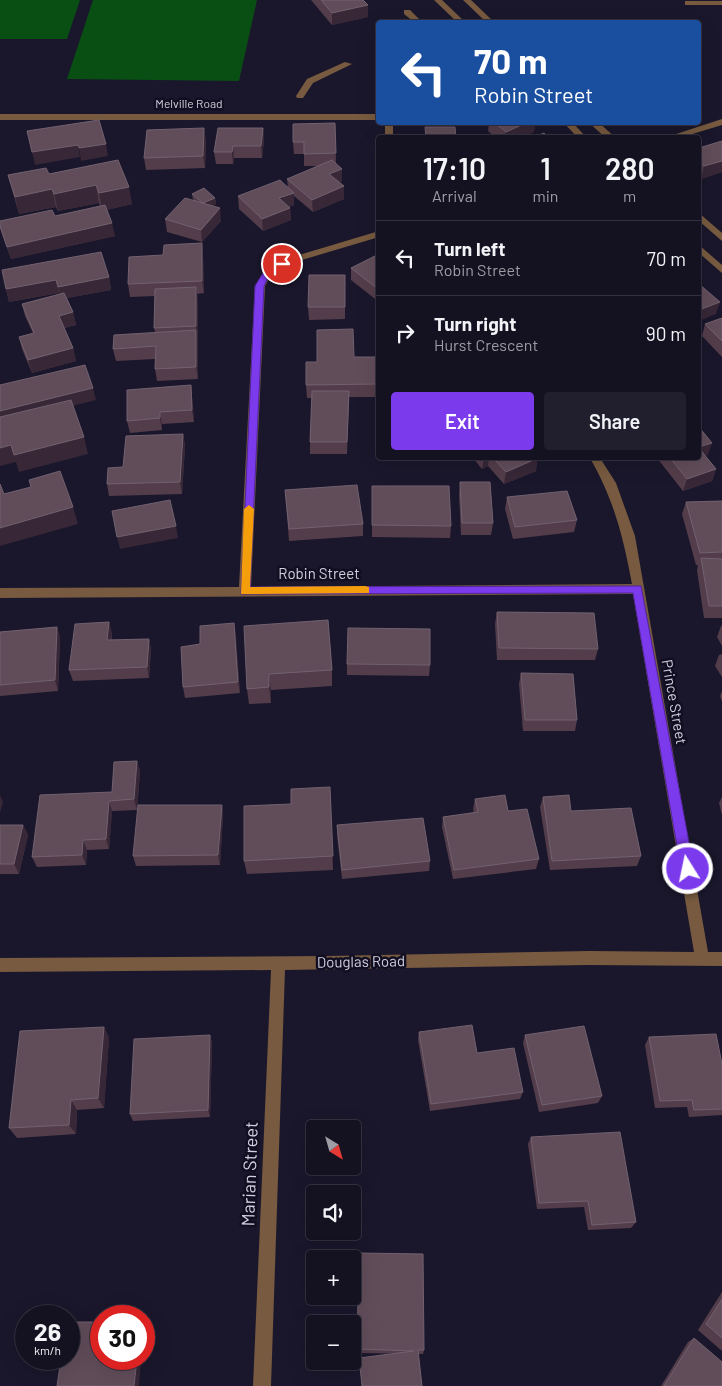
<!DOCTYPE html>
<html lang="en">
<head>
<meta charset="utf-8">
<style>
	body { margin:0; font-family:Barlow,sans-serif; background:#211f2e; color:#f1f3f6; height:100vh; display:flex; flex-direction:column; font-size:19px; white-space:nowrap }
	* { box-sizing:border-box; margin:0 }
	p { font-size:16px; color:#9d9da5 }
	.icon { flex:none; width:28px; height:28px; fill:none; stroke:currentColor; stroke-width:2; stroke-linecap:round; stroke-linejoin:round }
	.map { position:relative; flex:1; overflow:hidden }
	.sheet { position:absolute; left:376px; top:135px; width:325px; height:325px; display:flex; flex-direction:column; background:#141121; border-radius:5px; box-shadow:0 5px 20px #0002,0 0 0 1px #33313f }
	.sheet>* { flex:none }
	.guide { position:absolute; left:376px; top:20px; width:325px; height:105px; border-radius:5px; box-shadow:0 5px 20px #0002,0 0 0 1px #33313f; background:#1a4fa0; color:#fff; overflow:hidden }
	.needle { width:32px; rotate:143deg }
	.buttons { position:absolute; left:306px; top:1120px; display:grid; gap:10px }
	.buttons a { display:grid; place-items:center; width:55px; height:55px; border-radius:5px; background:#141121; box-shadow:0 5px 20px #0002,0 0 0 1px #33313f; font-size:25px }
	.speed { position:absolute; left:15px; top:1305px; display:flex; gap:10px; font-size:25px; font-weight:700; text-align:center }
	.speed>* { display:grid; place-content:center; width:65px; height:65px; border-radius:50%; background:#141121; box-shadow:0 5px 20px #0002,0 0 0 1px #33313f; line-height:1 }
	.speed small { font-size:12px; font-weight:400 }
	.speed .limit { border:8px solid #d22; background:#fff; color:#111 }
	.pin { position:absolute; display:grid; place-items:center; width:42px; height:42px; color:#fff; margin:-21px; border:2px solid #fff; border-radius:50%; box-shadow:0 1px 5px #0007 }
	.me { position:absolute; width:55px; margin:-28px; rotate:350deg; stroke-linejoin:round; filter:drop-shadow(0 0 4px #0008) }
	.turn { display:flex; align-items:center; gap:18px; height:105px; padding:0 15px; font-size:22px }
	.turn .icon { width:65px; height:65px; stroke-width:2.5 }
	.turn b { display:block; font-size:35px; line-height:42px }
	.eta { display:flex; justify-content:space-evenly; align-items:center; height:85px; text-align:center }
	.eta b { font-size:30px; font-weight:600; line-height:35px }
	.primary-button { display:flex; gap:10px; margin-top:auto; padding:10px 15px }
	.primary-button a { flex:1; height:58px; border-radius:5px; background:#7c3aed; color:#fff; font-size:20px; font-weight:600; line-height:58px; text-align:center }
	.primary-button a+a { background:#211f2e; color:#f1f3f6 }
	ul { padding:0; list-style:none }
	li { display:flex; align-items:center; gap:15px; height:75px; padding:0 15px; border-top:1px solid #33313f }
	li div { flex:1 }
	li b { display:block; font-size:19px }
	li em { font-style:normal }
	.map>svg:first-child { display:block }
	.green { fill:#094e13 }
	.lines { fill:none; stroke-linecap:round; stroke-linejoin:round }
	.minor { fill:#775a3f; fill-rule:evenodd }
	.wall { fill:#533d4a }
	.shaded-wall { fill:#372737 }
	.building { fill:#614d5a; stroke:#72616f }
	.route { fill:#7c3aed; stroke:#51269a }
	.slow { fill:#f59e0b }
	.labels { text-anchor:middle; stroke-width:5; stroke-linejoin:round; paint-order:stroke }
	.far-street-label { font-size:12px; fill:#d1d0de; stroke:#110e22 }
	.street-label { font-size:15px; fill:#d1d0de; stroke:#110e22 }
	.near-street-label { font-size:18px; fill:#d1d0de; stroke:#110e22 }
</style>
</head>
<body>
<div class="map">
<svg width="722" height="1386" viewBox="0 0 722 1386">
	<rect width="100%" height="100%" fill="#1a172c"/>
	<g class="green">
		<polygon points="0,0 80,0 67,39 0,39"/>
		<polygon points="93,0 257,0 239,81 67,79"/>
	</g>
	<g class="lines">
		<g class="minor">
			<polygon points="434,0 442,0 465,22 457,22"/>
			<polygon points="463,0 471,0 494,22 486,22"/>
			<rect x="685" y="1" width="37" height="4"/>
			<polygon points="404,10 410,10 422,22 414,22 404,14"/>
			<polygon points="345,62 352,64 313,83 303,98 297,98 296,96 307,79"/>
			<rect x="0" y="114" width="379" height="6"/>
			<polygon points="722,119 722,125 679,138 664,138"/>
			<rect x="385" y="122" width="8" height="16"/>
			<polygon points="563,122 572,122 587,138 578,138"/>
			<polygon points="588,122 598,122 616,138 606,138"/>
			<polygon points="699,213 722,233 722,241 699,221"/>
			<path d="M379 231V237L285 265 270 277 265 286 251 587 632 584C623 536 614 500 590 458H600L616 483 635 536 708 952H722V966L589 965 285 970 271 1386H253L271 970 0 972V958L328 956 589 951 694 952 633 594 0 598V588L239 587 255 286 263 273 279 261Z"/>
			<polygon points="699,245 722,265 722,273 699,253"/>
		</g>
	</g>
	<g class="wall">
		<polygon points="311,0 363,0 368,5 368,17 332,25"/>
		<polygon points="487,122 535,122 534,132 520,138 496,138 488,131 489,123"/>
		<polygon points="335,123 336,164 342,181 339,182 344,186 344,199 313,212 294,196 294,205 289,207 290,208 291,220 263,231 239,209 238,196 288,188 287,179 318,166 304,166 304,154 294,154 293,142"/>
		<polygon points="263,128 264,140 262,158 234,158 233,164 216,164 214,152"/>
		<polygon points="206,140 205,168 146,170 144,158"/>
		<polygon points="722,141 722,172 701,179 699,177 699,148"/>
		<polygon points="118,160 132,204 106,210 115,236 11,259 2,234 0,228 0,221 55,216 100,206 99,203 58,211 56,207 19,214 8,175 49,174"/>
		<polygon points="192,194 215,198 216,204 212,206 221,221 202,242 167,232 165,219 193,200"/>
		<polygon points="203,256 204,293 197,294 198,379 157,381 155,369 155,359 116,361 113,349 155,332 154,328 155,296 130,297 128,284"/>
		<polygon points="379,256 379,302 351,280 351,268"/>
		<polygon points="345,275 345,319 309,320 308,307"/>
		<polygon points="109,277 111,290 67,298 73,312 76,325 64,328 73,348 76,361 32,373 22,349 19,337 33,333 25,316 22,304 60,294 59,293 9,302 6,289"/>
		<polygon points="722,318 722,357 702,336 705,324"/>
		<polygon points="354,357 377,384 377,397 349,397 347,454 310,454 310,442 312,398 307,398 306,385 317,362"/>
		<polygon points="191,385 192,397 194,422 162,424 162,430 130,433 127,421"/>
		<polygon points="183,434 185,446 182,494 109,496 107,484 123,467"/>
		<polygon points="708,455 705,456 716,469 712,481 683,491 657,458 699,458"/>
		<polygon points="473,458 537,458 536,471 504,484 488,466 482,469"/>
		<polygon points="460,482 493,523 491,535 461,535 459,494"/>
		<polygon points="372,486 451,526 450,538 372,537"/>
		<polygon points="285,490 363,524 363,536 289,541"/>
		<polygon points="507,497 577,520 574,532 513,539 505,509"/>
		<polygon points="722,501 722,618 704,618 697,570 698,565 696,565 682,514 686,502"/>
		<polygon points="497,612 598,649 595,660 497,660 495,624"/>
		<polygon points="328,620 332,670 332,686 271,690 271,703 249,704 247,689"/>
		<polygon points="109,622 112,634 112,640 149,639 151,650 149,678 73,681 69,670"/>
		<polygon points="234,623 240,693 185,698 183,687"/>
		<polygon points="722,625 722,646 717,637 721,626"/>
		<polygon points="57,627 60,638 58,691 0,696 0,632"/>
		<polygon points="722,654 722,677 715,666 719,655"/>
		<polygon points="347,664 430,665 429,676 347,675"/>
		<polygon points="521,673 577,720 575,731 523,731 519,684"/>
		<polygon points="722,691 722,702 720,696"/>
		<polygon points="137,761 140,771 137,810 112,811 109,849 87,850 86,865 37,867 32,857 112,792"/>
		<polygon points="330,787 333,870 247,874 244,861 291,804"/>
		<polygon points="543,797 571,811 641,856 637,866 550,870 540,807"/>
		<polygon points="722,797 722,815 719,803"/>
		<polygon points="475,799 539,859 536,869 453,879 442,827 443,817 474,813 473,809"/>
		<polygon points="222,805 223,815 220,865 136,866 133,856"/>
		<polygon points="0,825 23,825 28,835 19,874 0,874"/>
		<polygon points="337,825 430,861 429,871 342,879 337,835"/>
		<polygon points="104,1027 109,1038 104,1108 77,1110 76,1134 17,1138 9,1128"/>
		<polygon points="419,1032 523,1092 520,1099 430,1111 418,1040"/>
		<polygon points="210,1035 212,1043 210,1117 133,1121 130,1114"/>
		<polygon points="525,1035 602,1096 598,1103 539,1112 523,1043"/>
		<polygon points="649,1037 722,1064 722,1115 689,1117 687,1107 655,1108 645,1045"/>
		<polygon points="531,1137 636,1222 631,1228 588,1230 584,1207 537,1209 528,1144"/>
		<polygon points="359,1253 424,1350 423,1354 357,1353"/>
		<polygon points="722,1292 722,1351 698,1330"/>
		<polygon points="694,1338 722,1386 661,1386 688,1342"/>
	</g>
	<g class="shaded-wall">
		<polygon points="368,5 368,17 332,25 332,13"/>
		<polygon points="528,122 535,122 534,132 520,138 505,138 506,132"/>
		<polygon points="204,128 206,140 205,168 203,156"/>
		<polygon points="263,128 264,140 262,158 261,146"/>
		<polygon points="106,144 108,156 81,161 79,148"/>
		<polygon points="78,145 80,157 35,165 32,152"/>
		<polygon points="233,146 234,158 233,164 232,152"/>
		<polygon points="722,161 722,172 701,179 704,166"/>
		<polygon points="342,169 342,181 329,186 329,174"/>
		<polygon points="96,185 99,203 58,211 54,194"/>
		<polygon points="344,186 344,199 313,212 312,200"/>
		<polygon points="129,187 132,204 102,211 99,193"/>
		<polygon points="52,189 56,207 19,214 15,197"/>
		<polygon points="294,193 294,205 280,210 279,198"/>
		<polygon points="215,198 216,204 203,210 203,203"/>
		<polygon points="220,208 221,221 202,242 201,230"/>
		<polygon points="290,208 291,220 263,231 262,219"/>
		<polygon points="112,223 115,236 11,259 7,247"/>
		<polygon points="202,243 203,256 204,293 202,281"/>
		<polygon points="109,277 111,290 61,299 58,287"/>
		<polygon points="56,280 59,293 9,302 6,289"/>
		<polygon points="196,287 198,299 198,379 196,367"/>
		<polygon points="720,302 716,314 699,321 699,310"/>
		<polygon points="73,312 76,325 62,328 59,316"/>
		<polygon points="73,348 76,361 32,373 28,360"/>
		<polygon points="191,385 192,397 194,422 192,410"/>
		<polygon points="93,388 96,400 0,424 0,411"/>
		<polygon points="160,412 162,424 162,430 160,418"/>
		<polygon points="183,434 185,446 182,494 180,482"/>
		<polygon points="84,437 88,454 19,472 16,462 0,466 0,448 11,445"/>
		<polygon points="712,443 708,455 694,460 699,447"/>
		<polygon points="484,458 489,458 488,466 482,469"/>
		<polygon points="538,458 536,471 504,484 506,472"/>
		<polygon points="716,469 712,481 683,491 687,479"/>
		<polygon points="73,507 78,524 0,546 0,528"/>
		<polygon points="176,526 178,538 120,549 117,537"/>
		<polygon points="109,622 112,634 110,652 107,640"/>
		<polygon points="234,623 236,634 240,693 238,682"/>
		<polygon points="57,627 60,638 58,691 55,680"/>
		<polygon points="149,639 151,650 149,678 147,667"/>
		<polygon points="269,674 271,690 271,703 269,687"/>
		<polygon points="137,761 140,771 137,810 134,799"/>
		<polygon points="0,795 3,802 0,813"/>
		<polygon points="109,801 112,811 109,849 106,839"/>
		<polygon points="222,805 223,815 220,865 218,855"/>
		<polygon points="23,825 28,835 19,874 14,864"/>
		<polygon points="83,840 87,850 86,865 82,855"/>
		<polygon points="104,1027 109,1038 104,1108 98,1098"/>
		<polygon points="210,1035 212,1043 210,1117 208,1110"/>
		<polygon points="71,1100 77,1110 76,1134 69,1125"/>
		<polygon points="137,1359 141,1359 139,1386 134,1386"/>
	</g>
	<g class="building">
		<polygon points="321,0 363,0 368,5 332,13"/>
		<polygon points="99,120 106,144 79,148 78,145 32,152 27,131"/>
		<polygon points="494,122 528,122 506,132"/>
		<polygon points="335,123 336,153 304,154 304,142 293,142 293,124"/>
		<polygon points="425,127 455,127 456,138 426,138"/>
		<polygon points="204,128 203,156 144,158 147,130"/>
		<polygon points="218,128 263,128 261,146 233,146 232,152 214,152"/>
		<polygon points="544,133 549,138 532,138"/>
		<polygon points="722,141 722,161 704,166 699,162 699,148"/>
		<polygon points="118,160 129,187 99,193 96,185 54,194 52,189 15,197 8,175 46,168 49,174"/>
		<polygon points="332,160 342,169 329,174 344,186 312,200 287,179"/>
		<polygon points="280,180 294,193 279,198 290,208 262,219 238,196"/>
		<polygon points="204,188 215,198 203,203 192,194"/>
		<polygon points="185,198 220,208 201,230 165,219"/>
		<polygon points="105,205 112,223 7,247 0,226 0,221 52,210 55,216"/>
		<polygon points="202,243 202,281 128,284 129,257 163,255 164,245"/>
		<polygon points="101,252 109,277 58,287 56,280 6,289 2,270"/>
		<polygon points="377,255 379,256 379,290 351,268"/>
		<polygon points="309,275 345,275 345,307 308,307"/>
		<polygon points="699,284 720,302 699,310"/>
		<polygon points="196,287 196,326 154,328 155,289"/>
		<polygon points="64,293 73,312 59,316 73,348 28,360 19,337 34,333 22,304"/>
		<polygon points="722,318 722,341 705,324"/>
		<polygon points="353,329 354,357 376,357 377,384 306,385 306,362 317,362 317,330"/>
		<polygon points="196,330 196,367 155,369 156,346 113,349 114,335"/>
		<polygon points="85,365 93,388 0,411 0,385"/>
		<polygon points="191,385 192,410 160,412 160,418 127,421 127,390"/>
		<polygon points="312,391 349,391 347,442 310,442"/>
		<polygon points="71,400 84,437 14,455 11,445 0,448 0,417"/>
		<polygon points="699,427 712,443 699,447"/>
		<polygon points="183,434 180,482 107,484 108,468 123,467 126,436"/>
		<polygon points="699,448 716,469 687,479 670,458 699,458"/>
		<polygon points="493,458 538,458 506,472"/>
		<polygon points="60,471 73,507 0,528 0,484 4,494 31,487 29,480"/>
		<polygon points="460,482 490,482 493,523 462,523"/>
		<polygon points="357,485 363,524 289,529 285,490"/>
		<polygon points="372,486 449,486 451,526 372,525"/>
		<polygon points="567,491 577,520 515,527 507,497"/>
		<polygon points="170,500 176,526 117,537 112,511"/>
		<polygon points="722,501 722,552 700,553 686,502"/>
		<polygon points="701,558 722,559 722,606 709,606"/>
		<polygon points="497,612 594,613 598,649 499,648"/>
		<polygon points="328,620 332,670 269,674 269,687 247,689 244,626"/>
		<polygon points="109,622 107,640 149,639 147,667 69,670 75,624"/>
		<polygon points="234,623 238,682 183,687 181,647 200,644 200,626"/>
		<polygon points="57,627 55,680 0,685 0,632"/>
		<polygon points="348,628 430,629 430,665 347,664"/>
		<polygon points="521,673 573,674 577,720 525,720"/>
		<polygon points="137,761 134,799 109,801 106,839 83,840 82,855 32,857 40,795 112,792 114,762"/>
		<polygon points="330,787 333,856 244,861 244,806 291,804 291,789"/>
		<polygon points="505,795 508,811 527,809 539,859 454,870 443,817 478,812 475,799"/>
		<polygon points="569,795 571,811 631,808 641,856 552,861 543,797"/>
		<polygon points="138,805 222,805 218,855 133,856"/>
		<polygon points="423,818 430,861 342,870 337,825"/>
		<polygon points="0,825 23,825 14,864 0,864"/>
		<polygon points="472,1025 477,1053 514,1048 523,1092 431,1104 419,1032"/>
		<polygon points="584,1026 602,1096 542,1105 525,1035"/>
		<polygon points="104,1027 98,1098 71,1100 69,1125 9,1128 20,1031"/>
		<polygon points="716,1034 722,1064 722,1109 694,1110 692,1100 660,1101 649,1037"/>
		<polygon points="210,1035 208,1110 130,1114 134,1039"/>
		<polygon points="620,1132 636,1222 592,1225 588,1201 539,1203 531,1137"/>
		<polygon points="359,1253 423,1254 424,1350 418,1350 422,1386 362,1386 359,1358 414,1351 357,1349"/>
		<polygon points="722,1299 722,1338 706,1324"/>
		<polygon points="69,1322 101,1322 101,1359 137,1359 134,1386 57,1386 61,1359 69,1359"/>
		<polygon points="694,1338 722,1362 722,1386 664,1386"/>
	</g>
	<polygon class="route" points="282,261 287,264 285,265 269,276 264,286 250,587 641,586 694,869 692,873 683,873 681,869 633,593 241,594 255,286 263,273"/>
	<polygon class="slow" points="249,505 254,509 250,587 365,586 369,587 369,593 241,594 244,509"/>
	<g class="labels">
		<g class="far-street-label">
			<text x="189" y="108">Melville Road</text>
		</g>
		<g class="street-label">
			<text x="319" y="579">Robin Street</text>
			<text transform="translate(674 702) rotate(80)" y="5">Prince Street</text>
			<text transform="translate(361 962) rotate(-1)" y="5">Douglas Road</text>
		</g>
		<g class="near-street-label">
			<text transform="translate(250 1174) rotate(-88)" y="6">Marian Street</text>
		</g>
	</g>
</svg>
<div class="buttons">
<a><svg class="needle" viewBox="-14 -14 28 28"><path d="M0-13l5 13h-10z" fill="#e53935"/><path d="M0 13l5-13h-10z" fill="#9d9da5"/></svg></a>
<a><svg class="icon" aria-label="sound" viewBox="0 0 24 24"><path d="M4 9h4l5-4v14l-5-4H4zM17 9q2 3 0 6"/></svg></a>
<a>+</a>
<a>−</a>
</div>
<div class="speed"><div>26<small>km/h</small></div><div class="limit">30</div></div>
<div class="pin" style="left:282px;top:264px;background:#d93025"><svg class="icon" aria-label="arrive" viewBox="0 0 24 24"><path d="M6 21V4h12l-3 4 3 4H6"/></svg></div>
<svg class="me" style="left:688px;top:869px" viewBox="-20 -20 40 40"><circle r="17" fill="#7c3aed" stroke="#fff" stroke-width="3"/><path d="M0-11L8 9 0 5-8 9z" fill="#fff"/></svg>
<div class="guide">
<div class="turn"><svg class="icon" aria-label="left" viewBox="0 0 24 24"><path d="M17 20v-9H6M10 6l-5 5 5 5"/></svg><div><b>70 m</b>Robin Street</div></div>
</div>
<section class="sheet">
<div class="eta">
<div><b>17:10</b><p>Arrival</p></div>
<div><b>1</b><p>min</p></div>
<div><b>280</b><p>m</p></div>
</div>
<ul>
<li><svg class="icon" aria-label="left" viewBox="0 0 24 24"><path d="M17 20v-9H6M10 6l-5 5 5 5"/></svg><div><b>Turn left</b><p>Robin Street</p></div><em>70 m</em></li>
<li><svg class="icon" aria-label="right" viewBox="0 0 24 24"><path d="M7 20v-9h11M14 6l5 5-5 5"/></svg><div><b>Turn right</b><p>Hurst Crescent</p></div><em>90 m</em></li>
</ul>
<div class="primary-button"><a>Exit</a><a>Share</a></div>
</section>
</div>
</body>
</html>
